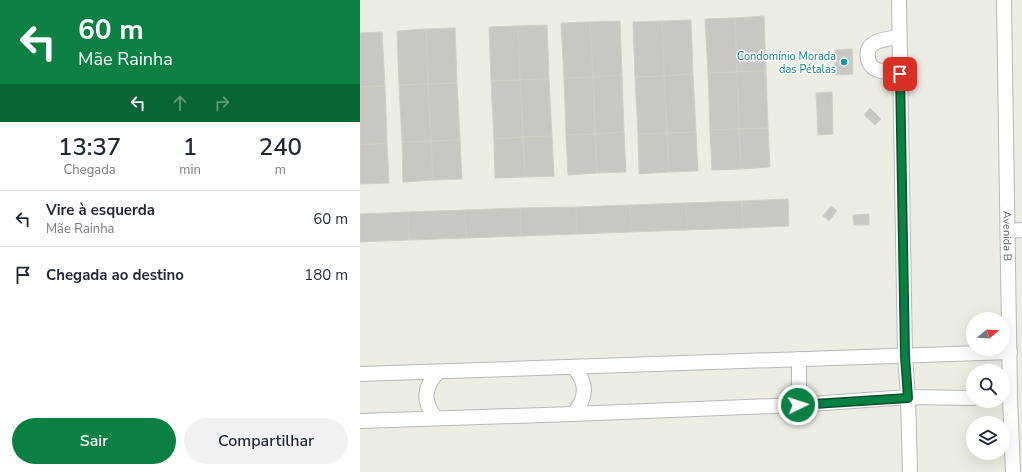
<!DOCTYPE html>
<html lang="pt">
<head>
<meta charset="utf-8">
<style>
	body { margin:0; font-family:"Nunito Sans",sans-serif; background:#f2f2f3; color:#1f2937; height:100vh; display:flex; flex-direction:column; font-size:15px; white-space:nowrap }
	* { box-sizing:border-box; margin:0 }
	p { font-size:13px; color:#747a83 }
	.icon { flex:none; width:22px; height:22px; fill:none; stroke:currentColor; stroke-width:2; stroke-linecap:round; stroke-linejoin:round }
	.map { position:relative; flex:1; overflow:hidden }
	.drawer { display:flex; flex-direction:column; background:#fff; width:360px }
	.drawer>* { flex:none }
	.guide { background:#0b8043; color:#fff; overflow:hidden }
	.needle { width:26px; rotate:72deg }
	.fabs { position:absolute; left:606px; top:312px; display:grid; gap:8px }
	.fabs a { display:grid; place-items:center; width:44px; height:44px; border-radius:50%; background:#fff; box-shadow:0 4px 16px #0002; font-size:20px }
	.pin { position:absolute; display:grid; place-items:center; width:34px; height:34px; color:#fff; margin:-17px; border-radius:8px; box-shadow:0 2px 6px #0006 }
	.me { position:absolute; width:44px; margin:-22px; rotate:86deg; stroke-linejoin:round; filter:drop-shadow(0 0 3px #0008) }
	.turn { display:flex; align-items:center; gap:14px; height:84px; padding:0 12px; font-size:18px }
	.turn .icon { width:52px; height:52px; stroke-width:2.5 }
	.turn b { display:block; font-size:28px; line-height:34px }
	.lanes { display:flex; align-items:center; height:38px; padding:0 12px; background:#0003; justify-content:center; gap:20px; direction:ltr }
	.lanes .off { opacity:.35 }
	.eta { display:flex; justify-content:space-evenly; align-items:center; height:68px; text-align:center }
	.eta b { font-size:24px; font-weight:600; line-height:28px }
	.cta { display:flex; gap:8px; margin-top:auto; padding:8px 12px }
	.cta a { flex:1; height:46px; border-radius:24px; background:#0b8043; color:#fff; font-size:16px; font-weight:600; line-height:46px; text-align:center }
	.cta a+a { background:#f2f2f3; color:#1f2937 }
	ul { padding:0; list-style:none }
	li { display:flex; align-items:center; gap:12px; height:56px; padding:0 12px; border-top:1px solid #e0e1e3 }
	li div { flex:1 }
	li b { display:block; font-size:15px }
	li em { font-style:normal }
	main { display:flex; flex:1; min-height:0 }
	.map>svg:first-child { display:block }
	.building { fill:#c9c7c1; stroke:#d1cfc3 }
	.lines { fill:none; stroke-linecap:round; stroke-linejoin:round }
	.minor-casing { stroke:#b7b9bd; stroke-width:16 }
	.minor { stroke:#fff; stroke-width:14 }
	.route-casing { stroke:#07532c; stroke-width:10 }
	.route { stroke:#0b8043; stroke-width:7 }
	.culture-dot { fill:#0f9aa8; stroke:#fff; stroke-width:1.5 }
	.labels { text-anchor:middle; stroke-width:3; stroke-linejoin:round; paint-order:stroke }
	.culture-label { font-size:11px; fill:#0d838f; stroke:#fff; text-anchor:end }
	.street-label { font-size:11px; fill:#5c5f63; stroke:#fff }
</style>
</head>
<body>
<main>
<section class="drawer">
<div class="guide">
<div class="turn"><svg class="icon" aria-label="left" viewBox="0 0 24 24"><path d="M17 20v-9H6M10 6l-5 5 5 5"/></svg><div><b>60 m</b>Mãe Rainha</div></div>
<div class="lanes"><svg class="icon" aria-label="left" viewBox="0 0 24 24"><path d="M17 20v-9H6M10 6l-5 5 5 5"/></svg><svg class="icon off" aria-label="ahead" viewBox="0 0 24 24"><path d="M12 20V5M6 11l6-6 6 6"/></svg><svg class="icon off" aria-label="right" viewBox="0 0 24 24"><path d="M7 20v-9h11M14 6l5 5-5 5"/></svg></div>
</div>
<div class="eta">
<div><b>13:37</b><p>Chegada</p></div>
<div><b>1</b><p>min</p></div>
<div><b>240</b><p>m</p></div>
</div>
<ul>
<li><svg class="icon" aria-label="left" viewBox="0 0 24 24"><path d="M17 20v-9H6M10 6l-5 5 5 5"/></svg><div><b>Vire à esquerda</b><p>Mãe Rainha</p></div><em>60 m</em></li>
<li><svg class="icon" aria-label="arrive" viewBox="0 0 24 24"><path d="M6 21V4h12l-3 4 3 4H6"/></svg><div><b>Chegada ao destino</b></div><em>180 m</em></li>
</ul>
<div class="cta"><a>Sair</a><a>Compartilhar</a></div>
</section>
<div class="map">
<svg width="662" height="472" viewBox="0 0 662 472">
	<rect width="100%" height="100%" fill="#edede4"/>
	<g class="building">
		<polygon points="404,16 406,71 377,72 375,18"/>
		<polygon points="375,18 377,72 348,73 345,19"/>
		<polygon points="331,20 333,74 304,76 302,21"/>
		<polygon points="260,21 262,75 233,77 230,22"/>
		<polygon points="302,21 304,76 275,77 273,22"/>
		<polygon points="230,22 233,77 204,78 201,23"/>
		<polygon points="187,25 189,79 160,80 158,26"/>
		<polygon points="158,26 160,80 131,81 129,27"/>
		<polygon points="95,28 97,83 68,84 66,29"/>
		<polygon points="66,29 68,84 39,85 37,31"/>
		<polygon points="22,32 25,86 0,87 0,33"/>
		<polygon points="492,49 493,74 475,75 475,50"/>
		<polygon points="406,71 408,128 379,129 377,72"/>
		<polygon points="377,72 379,129 350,130 348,73"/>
		<polygon points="333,74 336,132 307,133 304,76"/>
		<polygon points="262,75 264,132 235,134 233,77"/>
		<polygon points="304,76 307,133 278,134 275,77"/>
		<polygon points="233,77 235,134 206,135 204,78"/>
		<polygon points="189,79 192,136 163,137 160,80"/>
		<polygon points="160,80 163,137 134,139 131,81"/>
		<polygon points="97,83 100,140 71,141 68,84"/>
		<polygon points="68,84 71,141 42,142 39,85"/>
		<polygon points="25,86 27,143 0,145 0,87"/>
		<polygon points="472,92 473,134 458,135 456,93"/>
		<polygon points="510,108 521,119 515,125 504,115"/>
		<polygon points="408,128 410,167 381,169 379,129"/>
		<polygon points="379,129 381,169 352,170 350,130"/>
		<polygon points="264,132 266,172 237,173 235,134"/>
		<polygon points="336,132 338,171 309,172 307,133"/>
		<polygon points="307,133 309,172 279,174 278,134"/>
		<polygon points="235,134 237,173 208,175 206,135"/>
		<polygon points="192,136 194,176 165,177 163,137"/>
		<polygon points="163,137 165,177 135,178 134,139"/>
		<polygon points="100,140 102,179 73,180 71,141"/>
		<polygon points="71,141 73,180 43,182 42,142"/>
		<polygon points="27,143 29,183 0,184 0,145"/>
		<polygon points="428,199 429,226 383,228 382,201"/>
		<polygon points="382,201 383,228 327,230 326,203"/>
		<polygon points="326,203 327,230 271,232 270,205"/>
		<polygon points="270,205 271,232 217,234 216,207"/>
		<polygon points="471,206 477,211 469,221 463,216"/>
		<polygon points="216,207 217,234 161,236 160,208"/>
		<polygon points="160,208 161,236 106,238 105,210"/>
		<polygon points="105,210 106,238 49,240 48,212"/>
		<polygon points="48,212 49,240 0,242 0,214"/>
		<polygon points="509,214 509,225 494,225 493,215"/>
	</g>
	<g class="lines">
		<g class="minor-casing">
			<g id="minor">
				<polyline points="539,0 545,356 548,397 550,472"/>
				<path id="s1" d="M644 0 650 397 653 472"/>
				<path d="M539 37C526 39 504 40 508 59 509 64 513 69 518 70 525 73 533 73 540 74"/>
				<polyline points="648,231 662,230"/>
				<polyline points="0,374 650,352"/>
				<polyline points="438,405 439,395 439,359"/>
				<path d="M213 414C227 398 228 383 213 367"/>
				<path d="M76 418C62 402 64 387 78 372"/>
				<polyline points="0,421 213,414 438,405 548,397 613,398"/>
			</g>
		</g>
		<use href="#minor" class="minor"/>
	</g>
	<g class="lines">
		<g class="route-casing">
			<polyline id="route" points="438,405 548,398 545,356 540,74"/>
		</g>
		<use href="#route" class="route"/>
	</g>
	<circle class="culture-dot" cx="484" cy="62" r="4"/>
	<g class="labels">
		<g class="culture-label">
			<text x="476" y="60">Condomínio Morada<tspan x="476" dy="13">das Pétalas</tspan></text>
		</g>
		<g class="street-label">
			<text dy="4" stroke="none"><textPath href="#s1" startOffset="236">Avenida B</textPath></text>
		</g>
	</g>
</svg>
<div class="fabs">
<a><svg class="needle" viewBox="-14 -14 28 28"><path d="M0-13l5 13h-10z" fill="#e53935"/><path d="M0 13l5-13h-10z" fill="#747a83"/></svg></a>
<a><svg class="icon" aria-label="search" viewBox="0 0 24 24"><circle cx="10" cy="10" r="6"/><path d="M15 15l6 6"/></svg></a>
<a><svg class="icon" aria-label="layers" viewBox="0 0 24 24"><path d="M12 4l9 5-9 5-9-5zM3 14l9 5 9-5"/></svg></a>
</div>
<div class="pin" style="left:540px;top:74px;background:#d93025"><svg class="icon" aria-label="arrive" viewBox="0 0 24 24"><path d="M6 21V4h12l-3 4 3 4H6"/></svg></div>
<svg class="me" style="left:438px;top:405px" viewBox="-20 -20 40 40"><circle r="17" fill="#0b8043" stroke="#fff" stroke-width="3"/><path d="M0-11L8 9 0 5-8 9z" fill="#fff"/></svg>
</div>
</main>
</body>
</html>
